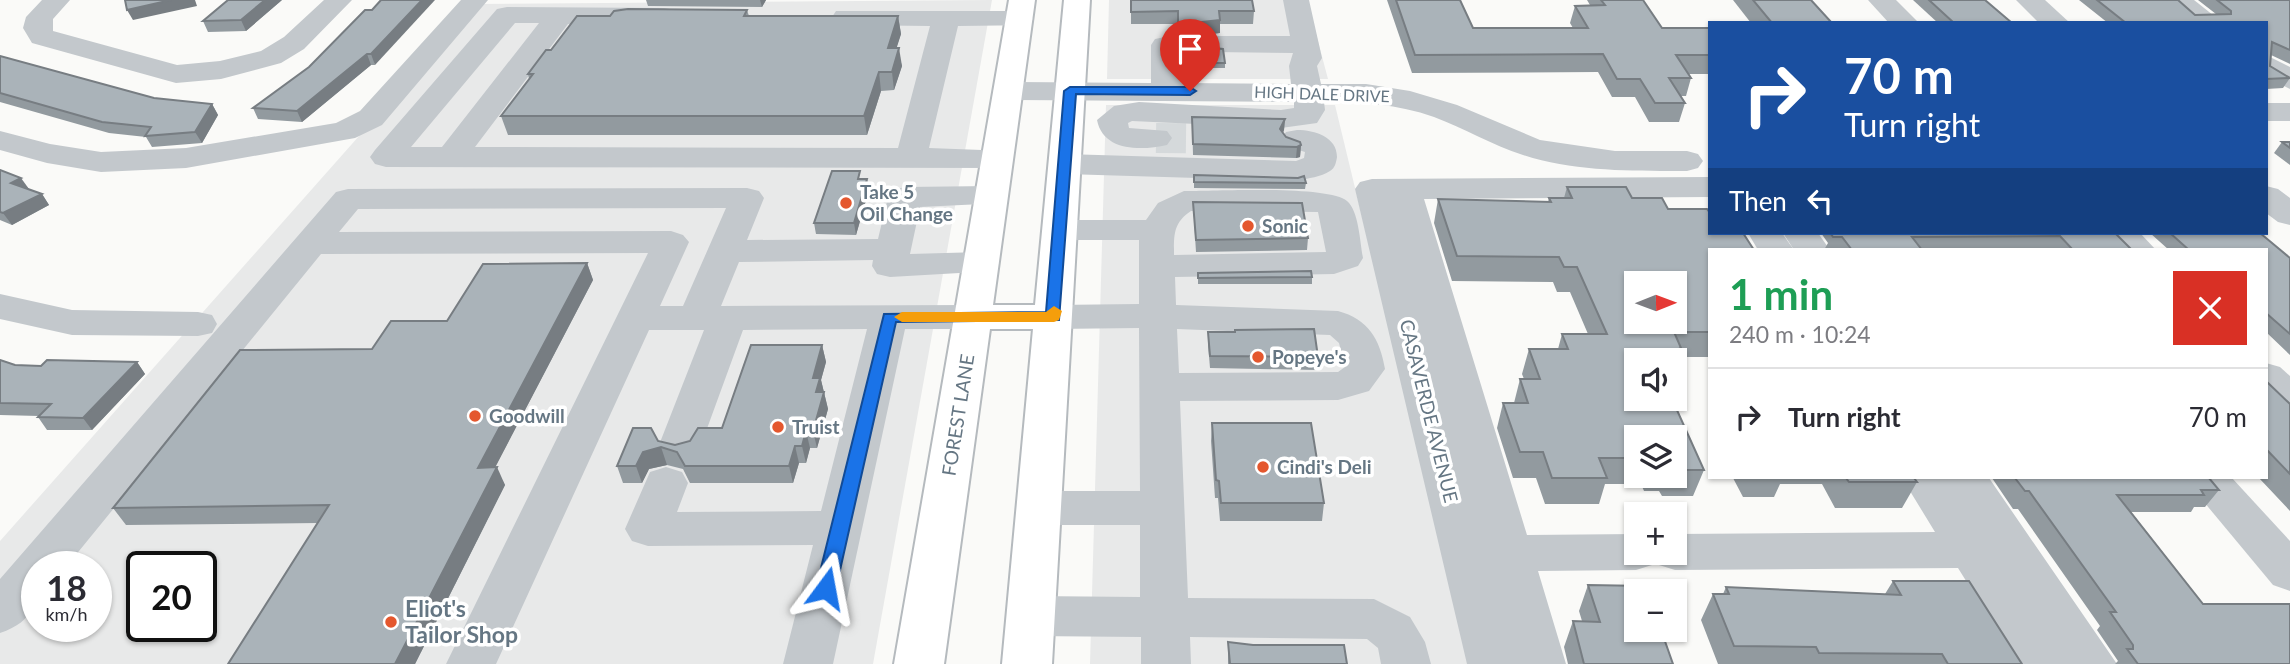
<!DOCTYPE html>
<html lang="en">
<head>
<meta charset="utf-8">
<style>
	body { margin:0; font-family:Lato,sans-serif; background:#f2f2f3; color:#2b2b33; height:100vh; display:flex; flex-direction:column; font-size:26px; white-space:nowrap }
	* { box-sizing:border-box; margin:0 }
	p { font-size:23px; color:#7c7c81 }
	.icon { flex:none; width:38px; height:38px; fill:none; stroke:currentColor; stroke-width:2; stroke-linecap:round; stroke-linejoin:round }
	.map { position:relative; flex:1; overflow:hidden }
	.details { position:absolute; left:1708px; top:248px; width:560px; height:231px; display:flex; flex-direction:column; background:#fff; border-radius:0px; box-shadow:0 2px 5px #0004 }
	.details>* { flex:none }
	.top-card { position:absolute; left:1708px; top:21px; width:560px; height:214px; border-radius:0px; box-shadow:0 2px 5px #0004; background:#1a4fa0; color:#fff; overflow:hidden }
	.needle { width:46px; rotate:89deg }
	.fabs { position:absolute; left:1624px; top:271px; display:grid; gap:14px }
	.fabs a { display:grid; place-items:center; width:63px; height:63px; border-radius:0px; background:#fff; box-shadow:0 2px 5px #0004; font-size:35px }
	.speed { position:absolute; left:21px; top:551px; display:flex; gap:14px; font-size:35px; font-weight:700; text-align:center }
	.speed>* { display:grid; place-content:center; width:91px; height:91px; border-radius:50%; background:#fff; box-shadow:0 2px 5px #0004; line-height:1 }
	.speed small { font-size:18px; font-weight:400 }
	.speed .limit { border:4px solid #111; border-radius:10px; background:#fff; color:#111 }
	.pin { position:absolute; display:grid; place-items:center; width:60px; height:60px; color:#fff; margin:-72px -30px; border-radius:50% 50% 50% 0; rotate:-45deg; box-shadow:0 0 7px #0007 }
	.pin .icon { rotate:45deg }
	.me { position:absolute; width:77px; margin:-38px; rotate:13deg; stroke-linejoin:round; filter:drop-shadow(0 0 5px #0008) }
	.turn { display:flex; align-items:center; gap:24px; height:147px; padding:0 21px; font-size:32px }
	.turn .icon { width:91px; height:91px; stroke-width:2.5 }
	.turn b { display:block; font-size:49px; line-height:60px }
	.then { display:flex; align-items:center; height:66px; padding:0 21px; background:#0003; gap:14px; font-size:26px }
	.round { display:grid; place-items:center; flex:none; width:74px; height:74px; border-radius:0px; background:#f2f2f3 }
	.headline { display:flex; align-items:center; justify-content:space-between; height:119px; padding:0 21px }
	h1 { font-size:42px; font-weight:700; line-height:52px; color:#1e9e55 }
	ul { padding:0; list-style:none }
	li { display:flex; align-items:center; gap:21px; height:98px; padding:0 21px; border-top:2px solid #e1e1e2 }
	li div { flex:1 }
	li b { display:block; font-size:26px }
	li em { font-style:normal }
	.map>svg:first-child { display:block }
	.built { fill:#e8e9e9; fill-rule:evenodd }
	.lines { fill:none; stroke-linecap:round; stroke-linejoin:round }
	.minor-tunnel { stroke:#d5d9db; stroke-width:30; stroke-dasharray:30 15; stroke-linecap:butt }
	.major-casing { stroke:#b5babe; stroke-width:4 }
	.minor { fill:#c3c8cc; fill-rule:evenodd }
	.major { fill:#fff; fill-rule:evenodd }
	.wall { fill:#929a9f; fill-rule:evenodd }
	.shaded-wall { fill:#777d82 }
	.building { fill:#aab3b9; stroke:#777d82; stroke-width:2; fill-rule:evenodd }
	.route { fill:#1a73e8; stroke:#114b97; stroke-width:2 }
	.slow { fill:#f59e0b }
	.poi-dot { fill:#e4572e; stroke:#fff; stroke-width:2.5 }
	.labels { text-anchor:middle; stroke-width:7; stroke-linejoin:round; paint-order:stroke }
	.far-street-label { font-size:16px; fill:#657683; stroke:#fff }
	.poi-label { font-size:19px; font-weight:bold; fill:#657683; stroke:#fff; text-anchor:start }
	.street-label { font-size:19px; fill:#657683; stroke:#fff }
	.near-poi-label { font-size:23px; font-weight:bold; fill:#657683; stroke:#fff; text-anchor:start }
</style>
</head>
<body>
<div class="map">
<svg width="2290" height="664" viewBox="0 0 2290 664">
	<rect width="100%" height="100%" fill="#fafaf8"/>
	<g class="built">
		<path d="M992 0 873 664H0V541L476 4ZM37 567H96V626H37ZM142 567H201V626H142Z"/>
		<polygon points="1109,0 1307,0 1328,79 1107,79"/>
		<polygon points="1106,105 1335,105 1470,664 1090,664"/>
	</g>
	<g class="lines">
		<polyline class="minor-tunnel" points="1156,138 1245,139"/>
		<g class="major-casing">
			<polygon id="major" points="1009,0 1035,0 993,305 1035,305 1064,0 1090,0 1052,664 1002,664 1033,329 990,329 944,664 894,664"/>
		</g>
		<g class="minor">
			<polygon points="42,0 70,0 53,19 53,31 177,65 220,61 261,51 284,37 324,0 352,0 304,49 281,63 221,79 176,83 32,43 23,28 26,17"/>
			<polygon points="461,0 488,0 382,125 355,138 186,168 101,172 47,163 0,150 0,131 50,144 101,152 186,148 336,123 360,111"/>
			<path d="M1283 0H1309L1322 58 1317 66 1321 84H1366L1410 91 1457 105 1540 140 1615 151H1687L1698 154 1703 161 1698 168 1687 171C1633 171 1575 172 1523 155 1492 145 1464 128 1434 117 1397 104 1362 102 1324 102L1325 110 1317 123 1281 128 1132 121 1128 123 1129 128 1167 131 1172 138 1167 145C1140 151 1103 151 1097 120L1114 106 1139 102 1281 110 1294 108V102L1008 100 997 97 993 91 997 85 1008 82 1151 83V45L1155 39 1165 37 1194 39 1198 45 1194 51 1179 53 1181 83 1291 84 1289 66 1293 53 1212 52 1202 50 1198 44 1202 38 1212 36H1290Z"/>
			<polygon points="1868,0 1896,0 1919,23 1889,23"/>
			<polygon points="2016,0 2045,0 2070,23 2039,23"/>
			<polygon points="2164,0 2194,0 2223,23 2191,23"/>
			<path d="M507 7 664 8 674 10 678 16 674 22 664 24H568L475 147 898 148 930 26 846 25 836 23 832 17 836 11H1019L1029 13 1033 19 1029 25 958 26 929 148 1008 151 1013 158 1008 165 997 168 386 167 375 164 370 157 375 150 497 9ZM515 23H539L442 147H411Z"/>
			<polygon points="2266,55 2290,67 2290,89 2266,77"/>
			<rect x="2266" y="103" width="24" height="18"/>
			<path d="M1297 130C1315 130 1337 137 1337 157 1336 163 1335 168 1330 171 1321 177 1308 178 1298 181L1065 174 1054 171 1049 164 1054 157 1065 154 1296 161 1304 158 1305 152 1286 146 1281 139 1286 132Z"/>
			<polygon points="1710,177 1710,197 1424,199 1527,535 1636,534 1636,553 1675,553 1675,534 1935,532 1902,478 1989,478 2117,664 2018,664 1958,568 1675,570 1659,565 1656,559 1652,565 1636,570 1538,571 1566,664 1467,664 1355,189 1360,182 1372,179"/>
			<path d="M991 186 1003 189 1008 196 1003 203 920 207 910 254 981 252 994 255 999 263 994 271 890 277 877 274 872 266 873 260 739 262 721 306 973 305 986 308 992 317 986 326 973 329H905L833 664H783L813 545 648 546 632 541 625 529 650 472 666 467 682 472 688 483 677 512 821 511 867 329 743 330 701 445 695 456 680 460 665 456 659 445 704 330H649L496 664H446L648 253 321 254 66 567H37C37 601 36 621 0 633V579L336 192 348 189 747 188 759 191 764 198 747 240 878 239 888 197 893 190 905 187ZM726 208 683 306H660L689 242 683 235 671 231 339 232 358 209Z"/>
			<polygon points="2266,186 2278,189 2290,198 2290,225 2278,222 2266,213"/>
			<path d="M1184 191C1213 191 1329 185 1347 201 1359 211 1360 243 1363 258L1358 266 1334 274 1175 277 1176 305 1338 311C1368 319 1380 339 1385 369L1369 391 1338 400 1180 401 1188 598 1374 599 1410 617 1425 642 1431 664H1381L1378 648 1367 639 1190 637 1191 664H1141V637L1031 636 1014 630 1007 616 1014 602 1031 596 1140 597V525H1039L1023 520 1017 508 1023 496 1039 491H1140L1139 328 1054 329 1041 326 1035 317 1041 308 1054 305 1139 304V240H1060L1048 237 1043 230 1048 223 1060 220H1146L1158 203ZM1191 211 1318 212 1326 252 1174 255C1174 235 1173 223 1191 211ZM1177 329 1330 335 1339 343 1345 367 1338 372 1179 373Z"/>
			<polygon points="1748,233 1782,233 1794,250 1758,250"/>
			<polygon points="1783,233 1818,233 1830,250 1794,250"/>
			<polygon points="2103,233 2140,233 2156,250 2118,250"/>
			<polygon points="0,294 72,310 198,312 212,315 217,324 212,333 198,336 72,335 0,319"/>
			<polygon points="2266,363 2280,367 2290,376 2290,413 2276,409 2266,400"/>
			<polygon points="2184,478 2232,478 2290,541 2290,591 2273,585"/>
		</g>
		<use href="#major" class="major"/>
	</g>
	<g class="wall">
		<polygon points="282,0 246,31 208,32 203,21"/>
		<polygon points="646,0 766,0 762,7 648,6"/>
		<polygon points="1131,0 1254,11 1253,24 1220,24 1220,33 1201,35 1198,40 1194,36 1178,35 1177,24 1131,24"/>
		<polygon points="1387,0 1460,0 1473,28 1573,28 1570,23 1575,6 1590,5 1587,0 1643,0 1662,28 1710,28 1710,74 1689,74 1691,78 1686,96 1681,96 1685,103 1679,122 1649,122 1635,97 1612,97 1598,72 1412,73"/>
		<polygon points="1733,0 1811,0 1832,23 1751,23"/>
		<polygon points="1913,0 1985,0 2012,23 1938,23"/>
		<polygon points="2079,0 2178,0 2195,15 2216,14 2198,0 2290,0 2290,64 2271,55 2270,66 2290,78 2283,88 2266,89 2266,23 2108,23"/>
		<polygon points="365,10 375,65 371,65 302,122 258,119 253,108 309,67"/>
		<polygon points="747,10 749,16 898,16 901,34 896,48 902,66 894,90 881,91 867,135 508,135 501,116 529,79 528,74 551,50 610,16"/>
		<polygon points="1202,47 1225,63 1225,68 1183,68 1182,50"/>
		<polygon points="0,56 154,98 212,104 218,115 202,143 152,147 146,137 109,133 0,102"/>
		<polygon points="1192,117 1285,119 1284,130 1283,133 1286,137 1301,145 1300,157 1296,158 1193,155"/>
		<polygon points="2282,142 2290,142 2290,165 2274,153"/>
		<polygon points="0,170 29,189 42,194 49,205 12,225 0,220"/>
		<polygon points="1194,175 1298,178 1306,183 1305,189 1194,188"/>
		<polygon points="861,179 869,190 856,235 816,234 814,223"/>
		<path d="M1567 187 1632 198 1668 209 1710 250V357H1677L1636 360 1704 470 1693 496H1662L1659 491H1644L1641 484H1605L1599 504H1545L1536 478H1513L1497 428 1503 403H1514L1520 379H1524L1522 374 1529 349H1558L1562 334H1588L1570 292H1557L1553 282 1452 281 1434 223 1438 199 1548 202 1549 198H1564ZM1636 438H1675V476H1636Z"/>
		<polygon points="1193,202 1308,238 1307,250 1196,252"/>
		<polygon points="1821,233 1995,233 1996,234 2115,233 2132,250 1824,250 1828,243"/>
		<polygon points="2150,233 2260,233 2290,258 2290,355 2266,332 2266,250 2169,250"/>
		<polygon points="587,263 593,280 495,467 505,485 415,664 228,664 318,523 126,525 113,508 372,349 447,321"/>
		<polygon points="1198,273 1312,277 1312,284 1198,284"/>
		<polygon points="1208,332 1318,357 1317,370 1210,368 1208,344"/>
		<polygon points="822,345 826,362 821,380 828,409 817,448 810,448 806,463 799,463 793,483 690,483 683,469 667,465 649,469 642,483 623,483 617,466 658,441 675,445 690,441 722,428"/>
		<polygon points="0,360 15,365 41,366 137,362 145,374 92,430 47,430 38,417 39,416 0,415"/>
		<polygon points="2266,381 2290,404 2290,511 2259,478 2266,478"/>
		<polygon points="1212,423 1324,503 1322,521 1220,521 1218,498 1215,498 1211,441"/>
		<polygon points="1733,478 1914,478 1917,482 1902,508 1835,508 1822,484 1780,484 1774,497 1743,497"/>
		<polygon points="1992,478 2209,478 2219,490 2205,507 2194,507 2191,512 2131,512 2203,604 2290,664 2115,664 2118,661 2097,630 2100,626 2018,509 2013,509"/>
		<polygon points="1893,581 2022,664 1718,664 1701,620 1713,594 1723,594 1726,587 1885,594"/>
		<polygon points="1588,585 1673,664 1568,664 1564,647 1573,621 1582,621 1579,611"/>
		<polygon points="1228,642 1253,645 1347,664 1228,664"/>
	</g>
	<g class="shaded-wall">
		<polygon points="171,0 195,0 197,6 133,20 127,10"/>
		<polygon points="265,0 282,0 246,31 241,20"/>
		<polygon points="422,0 435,0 375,65 371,54"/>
		<polygon points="760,0 766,0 762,7"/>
		<polygon points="898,16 901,34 891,66 888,48"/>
		<polygon points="1220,20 1220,33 1201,35 1198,40 1198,27 1202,22"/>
		<polygon points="899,48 902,66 894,90 892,72"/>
		<polygon points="367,54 371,65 302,122 297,111"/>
		<polygon points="879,72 881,91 867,135 864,116"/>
		<polygon points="212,104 218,115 202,143 195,132"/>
		<polygon points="1285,119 1284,130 1279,141 1280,129"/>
		<polygon points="1301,145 1300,157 1296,158 1297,147"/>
		<polygon points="21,178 29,189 11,183"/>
		<polygon points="867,179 869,190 856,235 854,223"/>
		<polygon points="42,194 49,205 12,225 3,213"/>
		<polygon points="587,263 593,280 486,485 478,468"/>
		<polygon points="822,345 826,362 821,380 828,409 817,448 813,431 813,378"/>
		<polygon points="1681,348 1675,365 1675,360 1654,360"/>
		<polygon points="137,362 145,374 92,430 83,418"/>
		<polygon points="806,431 810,448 806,463 802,446"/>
		<polygon points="795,446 799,463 793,483 789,466"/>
		<polygon points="661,447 667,465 649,469 642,483 636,466 643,452"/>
		<polygon points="497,467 505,485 415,664 395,664"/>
	</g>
	<g class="building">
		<polygon points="125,0 171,0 127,10"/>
		<polygon points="228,0 265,0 241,20 203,21"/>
		<polygon points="381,0 422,0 371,54 367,54 297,111 253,108 309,67 365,10 372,10"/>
		<polygon points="1131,0 1252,0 1254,11 1219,11 1220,20 1202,22 1198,27 1195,23 1178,22 1178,11 1131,12"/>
		<polygon points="1396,0 1460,0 1473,28 1588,28 1575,6 1605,5 1601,0 1643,0 1662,28 1710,28 1710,55 1676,55 1691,78 1669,78 1685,103 1655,103 1640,79 1617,79 1603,54 1415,55"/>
		<polygon points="1753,0 1811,0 1832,23 1772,23"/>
		<polygon points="1929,0 1985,0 2012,23 1954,23"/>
		<polygon points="2097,0 2178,0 2195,15 2231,14 2231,11 2217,0 2290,0 2290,50 2272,42 2270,66 2290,78 2266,79 2266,23 2126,23"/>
		<polygon points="628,9 747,10 744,16 898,16 888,48 899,48 892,72 879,72 864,116 501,116 533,74 528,74 546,50 551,50 577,16 610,16 614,11"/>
		<polygon points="1198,44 1202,47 1223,49 1225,63 1183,63 1182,50 1194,48"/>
		<polygon points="0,56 154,98 212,104 195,132 145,136 151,127 102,122 0,93"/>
		<polygon points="1192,117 1285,119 1280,129 1286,137 1300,142 1301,145 1297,147 1193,144"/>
		<polygon points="2282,142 2290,142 2290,148"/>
		<polygon points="0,170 21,178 11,183 42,194 3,213 0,212"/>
		<polygon points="832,171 860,171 858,179 867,179 854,223 814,223"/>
		<polygon points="1194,175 1298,178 1304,176 1306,183 1194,182"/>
		<path d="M1567 187H1626L1632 198H1662L1668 209H1707L1710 213V233H1743L1754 250H1710V332H1674L1681 348 1655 360H1636V399H1672L1704 470H1675V438H1636V458H1599L1607 478H1552L1543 452H1520L1503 403H1528L1520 379H1540L1529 349H1568L1562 334H1607L1577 267H1564L1559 257 1457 256 1438 199 1551 202 1549 198H1572ZM1636 284H1675V322H1636Z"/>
		<polygon points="1193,202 1302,203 1308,238 1196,240"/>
		<polygon points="1837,233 1995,233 1996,234 2019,233 2115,233 2132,250 2073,250 2060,236 1912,237 1922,250 1852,250 1842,237 1833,237 1831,234"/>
		<polygon points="2170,233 2260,233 2290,258 2290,334 2266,313 2266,250 2189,250"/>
		<polygon points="587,263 478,468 497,467 395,664 228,664 329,505 113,508 240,350 372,349 391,321 447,321 483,264"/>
		<polygon points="1311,271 1312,277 1198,278 1198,273"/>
		<polygon points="1314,329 1318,357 1210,356 1208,332 1235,332 1235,330"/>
		<polygon points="751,345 822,345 813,378 820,378 816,392 824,392 813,431 806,431 802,446 795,446 789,466 685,466 677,452 661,447 643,452 636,466 617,466 633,428 651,428 658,441 675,445 690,441 698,428 722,428"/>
		<polygon points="0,360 15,365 41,366 47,360 137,362 83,418 38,417 51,404 0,403"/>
		<polygon points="2266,381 2290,404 2290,474 2266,449"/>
		<polygon points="1212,423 1311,423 1324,503 1221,503 1219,481 1216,480"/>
		<polygon points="1846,478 1914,478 1917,482 1849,482"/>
		<polygon points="2015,478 2209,478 2219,490 2201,490 2204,495 2117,495 2203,604 2290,604 2290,664 2138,664 2127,649 2133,649 2133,645 2110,612 2116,612 2029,491 2025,491"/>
		<polygon points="1893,581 1969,581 2022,664 1948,664 1942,654 1819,653 1816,647 1734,646 1713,594 1729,594 1726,587 1901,595"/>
		<polygon points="1588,585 1645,586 1647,592 1636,592 1636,630 1661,630 1673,664 1584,664 1573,621 1600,622"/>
		<polygon points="1228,642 1253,645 1344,645 1347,664 1230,664"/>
	</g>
	<polygon class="route" points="1070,87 1190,87 1196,91 1190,95 1076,94 1059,320 896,322 836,588 833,594 819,594 816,588 884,314 1046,312 1064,91"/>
	<polygon class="slow" points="1054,306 1062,311 1059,320 1054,322 902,322 894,317 902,312 1046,312"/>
	<g class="poi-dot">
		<circle cx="846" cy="203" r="7"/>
		<circle cx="1248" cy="226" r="7"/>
		<circle cx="1258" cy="357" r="7"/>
		<circle cx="475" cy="416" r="7"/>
		<circle cx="778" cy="427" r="7"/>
		<circle cx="1263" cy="467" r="7"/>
		<circle cx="391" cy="622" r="7"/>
	</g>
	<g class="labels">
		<g class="far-street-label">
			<text transform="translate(1322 94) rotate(2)" y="6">HIGH DALE DRIVE</text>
		</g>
		<g class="poi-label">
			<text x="860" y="199">Take 5<tspan x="860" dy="22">Oil Change</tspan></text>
			<text x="1262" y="233">Sonic</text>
			<text x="1272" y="364">Popeye's</text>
			<text x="489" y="423">Goodwill</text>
			<text x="792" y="434">Truist</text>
			<text x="1277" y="474">Cindi's Deli</text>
		</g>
		<g class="street-label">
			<text transform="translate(1429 411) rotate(76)" y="7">CASAVERDE AVENUE</text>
			<text transform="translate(958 415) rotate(-81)" y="7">FOREST LANE</text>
		</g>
		<g class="near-poi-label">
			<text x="405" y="617">Eliot's<tspan x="405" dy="26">Tailor Shop</tspan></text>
		</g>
	</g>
</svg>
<div class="fabs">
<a><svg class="needle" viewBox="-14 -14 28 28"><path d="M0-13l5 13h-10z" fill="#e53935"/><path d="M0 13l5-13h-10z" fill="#7c7c81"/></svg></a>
<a><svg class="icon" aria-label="sound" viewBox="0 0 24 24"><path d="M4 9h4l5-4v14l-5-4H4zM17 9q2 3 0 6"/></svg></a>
<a><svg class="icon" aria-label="layers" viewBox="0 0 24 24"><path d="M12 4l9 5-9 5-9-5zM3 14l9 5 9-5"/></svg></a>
<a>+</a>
<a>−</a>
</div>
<div class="speed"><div>18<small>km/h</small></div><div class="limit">20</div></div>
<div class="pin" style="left:1190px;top:91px;background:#d93025"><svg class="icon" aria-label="arrive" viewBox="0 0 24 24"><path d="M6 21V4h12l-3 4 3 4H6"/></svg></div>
<svg class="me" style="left:826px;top:588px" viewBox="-20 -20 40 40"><path d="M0-17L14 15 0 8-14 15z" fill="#1a73e8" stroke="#fff" stroke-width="4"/></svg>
<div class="top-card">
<div class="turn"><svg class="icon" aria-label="right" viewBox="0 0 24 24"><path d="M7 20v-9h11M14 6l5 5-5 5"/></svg><div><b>70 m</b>Turn right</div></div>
<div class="then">Then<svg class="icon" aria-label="left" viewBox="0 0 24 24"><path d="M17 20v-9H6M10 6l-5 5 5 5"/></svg></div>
</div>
<section class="details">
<div class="headline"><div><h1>1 min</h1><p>240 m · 10:24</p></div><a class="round" style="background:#d93025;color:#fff"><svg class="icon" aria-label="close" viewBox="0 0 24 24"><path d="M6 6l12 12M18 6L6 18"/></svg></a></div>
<ul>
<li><svg class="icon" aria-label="right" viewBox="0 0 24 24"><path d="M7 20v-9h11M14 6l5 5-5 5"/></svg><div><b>Turn right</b></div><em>70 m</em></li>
</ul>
</section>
</div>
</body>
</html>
